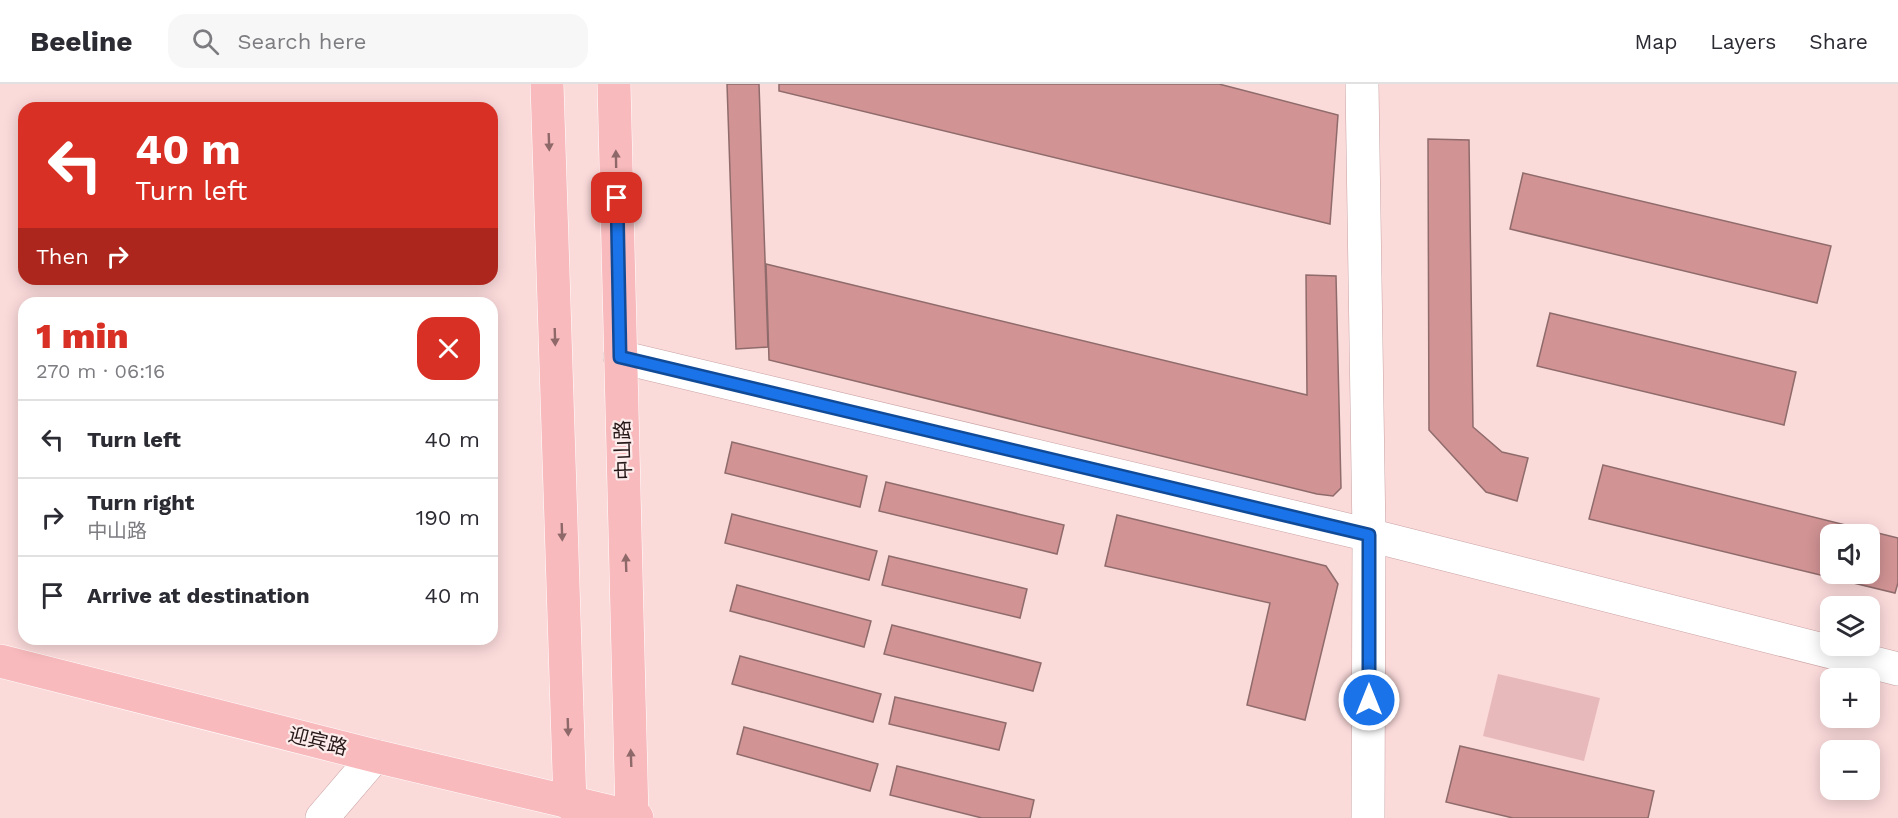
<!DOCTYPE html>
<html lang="en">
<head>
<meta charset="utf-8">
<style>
	body { margin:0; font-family:"Work Sans","Noto Sans SC",sans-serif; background:#f7f7f7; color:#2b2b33; height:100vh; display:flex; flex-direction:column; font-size:22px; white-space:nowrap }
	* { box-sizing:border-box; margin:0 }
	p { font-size:20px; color:#7c7c81 }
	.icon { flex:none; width:33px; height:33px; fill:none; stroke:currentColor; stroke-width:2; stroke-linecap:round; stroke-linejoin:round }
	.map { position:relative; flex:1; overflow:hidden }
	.panel { position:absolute; left:18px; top:213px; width:480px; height:348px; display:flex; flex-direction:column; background:#fff; border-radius:18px; box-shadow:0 3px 15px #0003 }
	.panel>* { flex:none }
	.banner { position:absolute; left:18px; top:18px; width:480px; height:183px; border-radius:18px; box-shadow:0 3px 15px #0003; background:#d93025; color:#fff; overflow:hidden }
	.tools { position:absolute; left:1820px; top:440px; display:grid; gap:12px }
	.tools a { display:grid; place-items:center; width:60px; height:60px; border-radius:12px; background:#fff; box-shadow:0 3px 15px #0003; font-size:30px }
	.pin { position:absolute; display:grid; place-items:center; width:51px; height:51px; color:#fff; margin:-26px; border-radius:12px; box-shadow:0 3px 9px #0006 }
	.me { position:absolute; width:66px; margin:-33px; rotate:0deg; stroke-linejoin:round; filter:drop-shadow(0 0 4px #0008) }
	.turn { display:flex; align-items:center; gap:21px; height:126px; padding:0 18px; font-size:27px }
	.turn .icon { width:78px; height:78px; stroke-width:2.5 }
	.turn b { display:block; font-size:42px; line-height:51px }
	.then { display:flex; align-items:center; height:57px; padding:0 18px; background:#0003; gap:12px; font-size:22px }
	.round { display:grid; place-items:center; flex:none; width:63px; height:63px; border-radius:18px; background:#f7f7f7 }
	.headline { display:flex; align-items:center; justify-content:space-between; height:102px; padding:0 18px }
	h1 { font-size:36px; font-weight:800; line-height:45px; color:#d93025 }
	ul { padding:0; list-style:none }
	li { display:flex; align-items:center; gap:18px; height:78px; padding:0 18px; border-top:2px solid #e1e1e2 }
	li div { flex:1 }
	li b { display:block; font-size:22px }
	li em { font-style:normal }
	header { display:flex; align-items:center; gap:36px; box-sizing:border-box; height:84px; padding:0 30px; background:#fff; border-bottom:2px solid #e1e1e2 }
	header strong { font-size:28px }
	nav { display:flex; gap:33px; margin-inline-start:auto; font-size:21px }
	.search { width:420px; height:54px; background:#f7f7f7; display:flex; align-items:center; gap:15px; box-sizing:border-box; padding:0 21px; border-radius:18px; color:#7c7c81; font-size:22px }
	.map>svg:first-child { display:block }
	.green { fill:#e7b9ba }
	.building { fill:#d19394; stroke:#8f6b6b; stroke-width:1.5; fill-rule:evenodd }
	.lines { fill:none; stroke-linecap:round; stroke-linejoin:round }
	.minor-casing { stroke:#c9a2a3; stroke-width:34 }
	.major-casing { stroke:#fff; stroke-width:34 }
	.minor { stroke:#fff; stroke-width:33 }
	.major { stroke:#f8babc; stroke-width:33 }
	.oneway { fill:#8f696a }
	.route-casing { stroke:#114b97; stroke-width:15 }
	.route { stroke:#1a73e8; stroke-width:10 }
	.labels { text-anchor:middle; stroke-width:4.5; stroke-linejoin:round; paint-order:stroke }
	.street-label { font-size:20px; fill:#261818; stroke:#fceceb }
</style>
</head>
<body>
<header>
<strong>Beeline</strong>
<div class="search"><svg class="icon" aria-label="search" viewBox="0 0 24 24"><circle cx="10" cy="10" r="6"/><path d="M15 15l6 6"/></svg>Search here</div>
<nav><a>Map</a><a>Layers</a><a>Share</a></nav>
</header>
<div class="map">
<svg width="1898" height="734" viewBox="0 0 1898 734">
	<rect width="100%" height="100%" fill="#fbdada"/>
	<polygon class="green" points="1498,590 1600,614 1584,677 1483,652"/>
	<g class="building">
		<polygon points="727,0 759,0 768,263 736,265"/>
		<polygon points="779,0 1219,0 1338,31 1330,140 779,7"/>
		<polygon points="1428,55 1469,56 1473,343 1502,368 1528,374 1517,417 1486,408 1429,346"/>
		<polygon points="1523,89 1831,162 1817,219 1510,145"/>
		<polygon points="766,180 1307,311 1306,191 1336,192 1341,404 1333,412 1317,410 769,276"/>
		<polygon points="1550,229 1796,288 1784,341 1537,282"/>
		<polygon points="732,358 867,392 860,423 725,389"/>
		<path d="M1603 381 1898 454V499L1895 509 1589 435ZM1830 450H1869V489H1830Z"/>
		<polygon points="886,398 1064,441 1057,470 879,427"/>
		<polygon points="732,430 877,467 869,496 725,459"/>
		<polygon points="1117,431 1326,482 1338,500 1305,636 1247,621 1270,519 1105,482"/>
		<polygon points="889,472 1027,505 1020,534 882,501"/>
		<polygon points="737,501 871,537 864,563 730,527"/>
		<polygon points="892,541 1041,579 1033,607 884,570"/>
		<polygon points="740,572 881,610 873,638 732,600"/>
		<polygon points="895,613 1006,639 999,666 889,640"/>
		<polygon points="744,643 878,680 870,707 737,670"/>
		<polygon points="1460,662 1654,707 1648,734 1513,734 1446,718"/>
		<polygon points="897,682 1034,716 1030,734 982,734 890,711"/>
	</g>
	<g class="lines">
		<g class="minor-casing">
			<g id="minor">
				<polyline points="1362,0 1369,451 1368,734"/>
				<polyline points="620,273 1369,451 1898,585"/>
				<polyline points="322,734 375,672"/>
			</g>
		</g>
		<g class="major-casing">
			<g id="major">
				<polyline points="547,0 570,720"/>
				<polyline points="614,0 632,733"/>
				<polyline points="0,577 375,672 637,734"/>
			</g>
		</g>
		<use href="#minor" class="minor"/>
		<use href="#major" class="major"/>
	</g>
	<defs><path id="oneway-solid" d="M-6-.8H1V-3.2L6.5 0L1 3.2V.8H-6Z" transform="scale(1.5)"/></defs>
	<g class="oneway">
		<use href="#oneway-solid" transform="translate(549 58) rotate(88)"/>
		<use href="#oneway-solid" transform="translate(616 75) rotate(-91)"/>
		<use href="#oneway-solid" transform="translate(555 253) rotate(88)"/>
		<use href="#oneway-solid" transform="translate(562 448) rotate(88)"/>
		<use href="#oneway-solid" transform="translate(626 479) rotate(-92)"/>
		<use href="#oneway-solid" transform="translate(568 643) rotate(88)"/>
		<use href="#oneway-solid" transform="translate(631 674) rotate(-92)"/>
	</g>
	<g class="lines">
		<g class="route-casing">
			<polyline id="route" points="617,114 620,273 1369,451 1369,616"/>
		</g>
		<use href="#route" class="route"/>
	</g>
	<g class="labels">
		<g class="street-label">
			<text transform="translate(623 366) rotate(-92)" y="7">中山路</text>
			<text transform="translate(318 657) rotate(14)" y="7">迎宾路</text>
		</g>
	</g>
</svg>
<div class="tools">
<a><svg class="icon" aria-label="sound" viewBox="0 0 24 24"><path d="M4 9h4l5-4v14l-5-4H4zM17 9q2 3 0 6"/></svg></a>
<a><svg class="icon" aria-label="layers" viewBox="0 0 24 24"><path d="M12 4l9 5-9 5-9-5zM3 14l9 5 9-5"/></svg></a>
<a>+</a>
<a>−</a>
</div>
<div class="pin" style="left:617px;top:114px;background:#d93025"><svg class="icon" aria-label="arrive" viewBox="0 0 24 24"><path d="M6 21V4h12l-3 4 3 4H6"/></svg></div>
<svg class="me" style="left:1369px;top:616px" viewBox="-20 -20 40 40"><circle r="17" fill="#1a73e8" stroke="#fff" stroke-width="3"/><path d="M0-11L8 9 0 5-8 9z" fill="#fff"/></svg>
<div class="banner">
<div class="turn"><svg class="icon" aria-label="left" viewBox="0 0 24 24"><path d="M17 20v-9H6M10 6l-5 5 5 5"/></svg><div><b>40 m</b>Turn left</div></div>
<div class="then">Then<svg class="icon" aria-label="right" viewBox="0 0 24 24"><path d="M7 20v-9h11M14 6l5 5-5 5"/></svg></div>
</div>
<section class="panel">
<div class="headline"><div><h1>1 min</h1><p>270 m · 06:16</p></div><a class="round" style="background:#d93025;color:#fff"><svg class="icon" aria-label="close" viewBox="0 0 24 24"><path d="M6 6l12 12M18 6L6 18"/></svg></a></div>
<ul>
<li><svg class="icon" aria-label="left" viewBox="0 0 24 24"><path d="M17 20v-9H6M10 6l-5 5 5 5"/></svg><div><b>Turn left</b></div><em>40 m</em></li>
<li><svg class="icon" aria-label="right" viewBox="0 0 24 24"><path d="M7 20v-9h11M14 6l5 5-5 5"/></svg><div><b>Turn right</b><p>中山路</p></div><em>190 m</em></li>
<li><svg class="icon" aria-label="arrive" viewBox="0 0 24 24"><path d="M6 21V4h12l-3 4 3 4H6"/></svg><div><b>Arrive at destination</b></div><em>40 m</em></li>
</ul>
</section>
</div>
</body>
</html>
